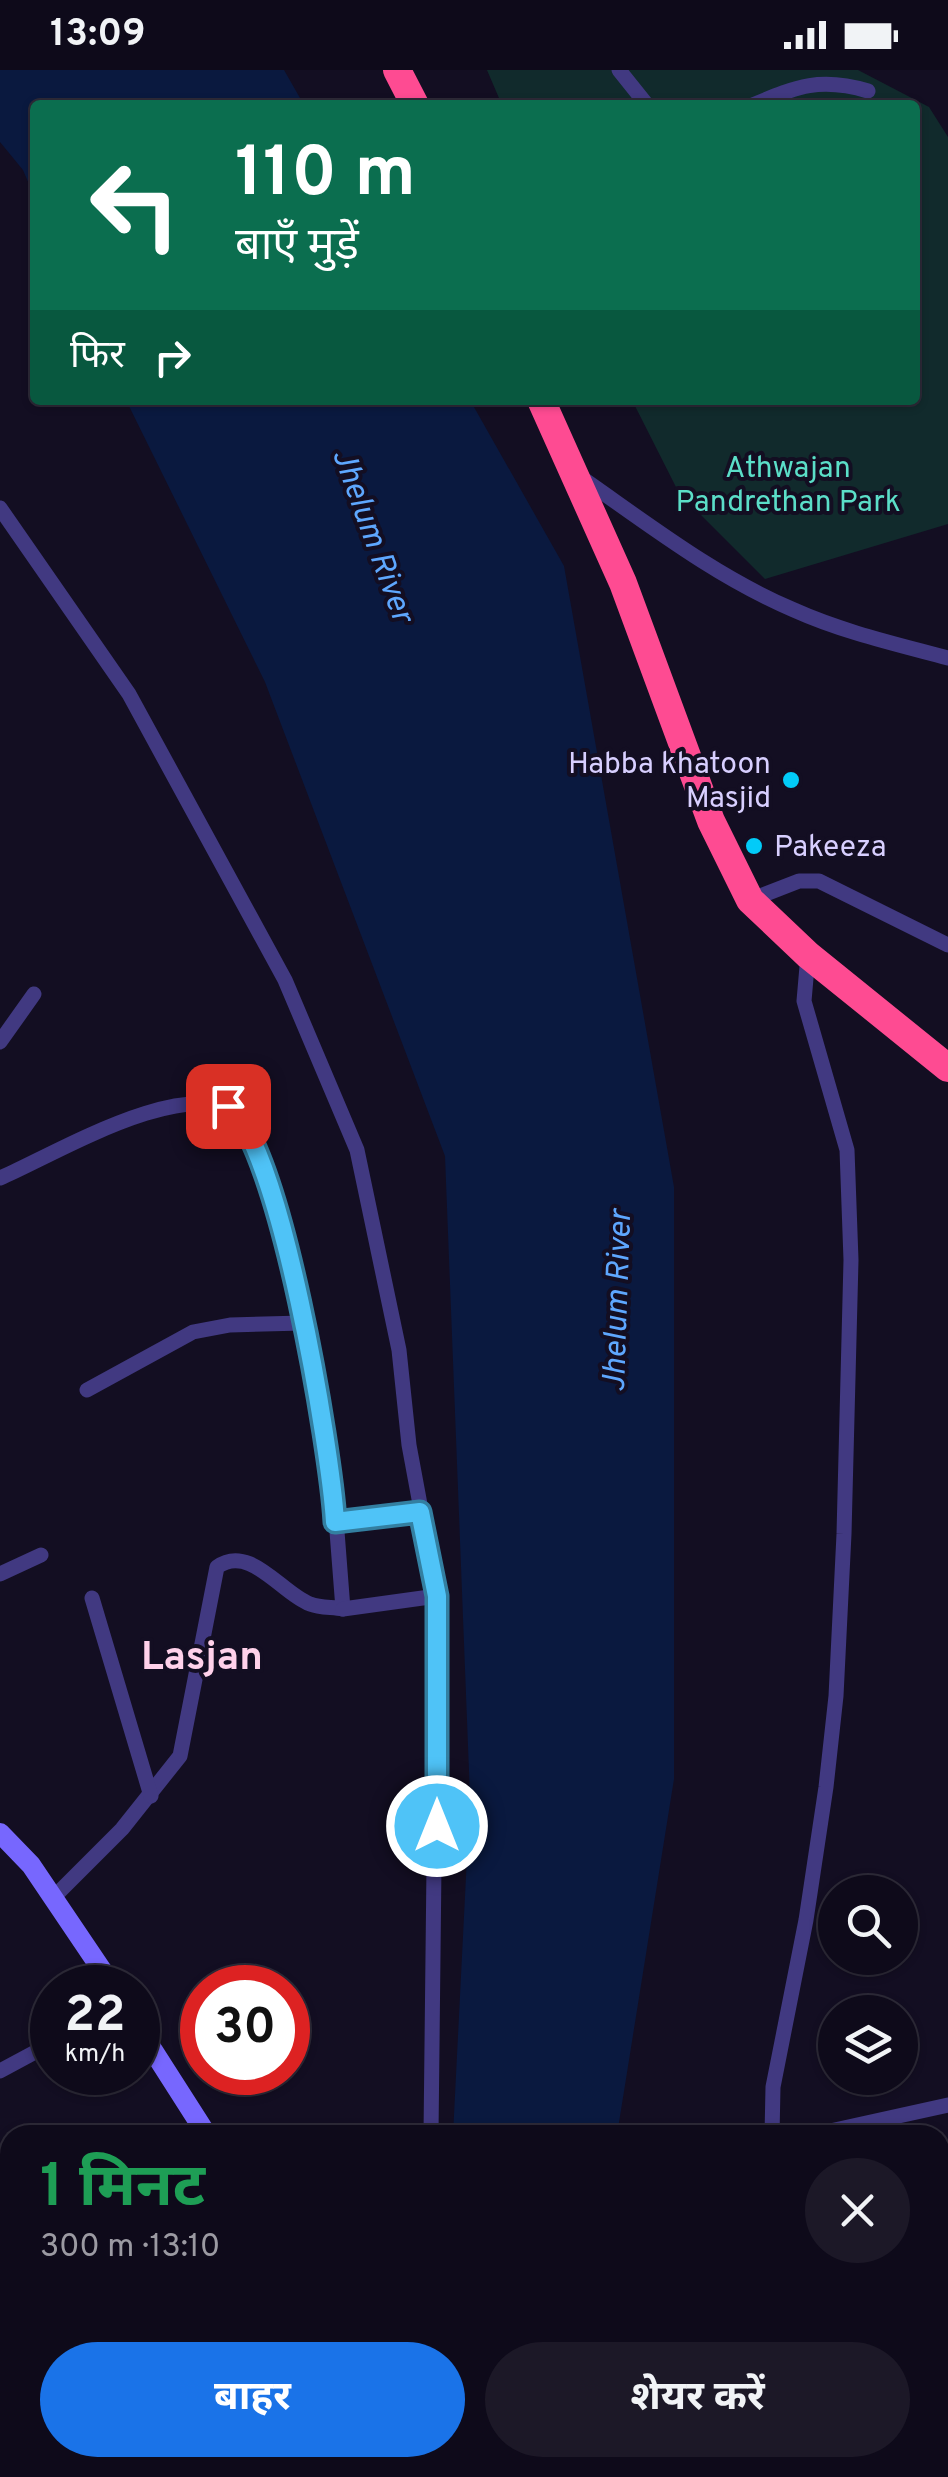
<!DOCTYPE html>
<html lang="hi">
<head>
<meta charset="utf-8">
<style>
	body { margin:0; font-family:Overpass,"Noto Sans Devanagari",sans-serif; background:#1c1827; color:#f1f3f6; height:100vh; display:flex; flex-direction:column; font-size:38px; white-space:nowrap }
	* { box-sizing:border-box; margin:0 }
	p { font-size:32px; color:#9b9aa2 }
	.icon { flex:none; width:55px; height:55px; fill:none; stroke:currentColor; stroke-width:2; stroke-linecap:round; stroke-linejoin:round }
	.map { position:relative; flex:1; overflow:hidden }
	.drawer { position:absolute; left:0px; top:2055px; width:950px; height:352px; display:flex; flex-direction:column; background:#0e0a1a; border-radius:30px 30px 0 0; box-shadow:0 2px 8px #0004,0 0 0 2px #2e2b39 }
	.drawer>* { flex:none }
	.top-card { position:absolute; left:30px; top:30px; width:890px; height:305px; border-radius:10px; box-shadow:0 2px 8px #0004,0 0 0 2px #2e2b39; background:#0b6e4f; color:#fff; overflow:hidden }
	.fabs { position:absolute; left:818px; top:1805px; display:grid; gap:20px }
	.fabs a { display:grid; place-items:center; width:100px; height:100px; border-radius:50%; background:#0e0a1a; box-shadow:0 2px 8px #0004,0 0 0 2px #2e2b39; font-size:50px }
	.speed { position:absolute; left:30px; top:1895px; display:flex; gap:20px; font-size:50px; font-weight:700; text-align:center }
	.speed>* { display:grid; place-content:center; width:130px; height:130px; border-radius:50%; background:#0e0a1a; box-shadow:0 2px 8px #0004,0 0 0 2px #2e2b39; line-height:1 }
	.speed small { font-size:25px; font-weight:400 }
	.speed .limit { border:15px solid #d22; background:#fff; color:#111 }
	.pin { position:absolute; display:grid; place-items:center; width:85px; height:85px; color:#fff; margin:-42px; border-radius:20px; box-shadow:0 5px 15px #0006 }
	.me { position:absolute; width:110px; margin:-55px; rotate:0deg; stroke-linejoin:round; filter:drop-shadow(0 0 8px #0008) }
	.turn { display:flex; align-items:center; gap:35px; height:210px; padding:0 40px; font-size:45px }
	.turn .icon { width:130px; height:130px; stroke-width:2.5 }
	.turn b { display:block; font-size:70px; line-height:85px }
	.then { display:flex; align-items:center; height:95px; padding:0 40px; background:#0003; gap:20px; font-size:38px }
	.round { display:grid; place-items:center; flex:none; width:105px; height:105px; border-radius:52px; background:#1c1827 }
	.headline { display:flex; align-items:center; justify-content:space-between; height:170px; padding:0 40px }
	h1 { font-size:60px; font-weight:700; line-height:75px; color:#1e9e55 }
	.cta { display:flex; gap:20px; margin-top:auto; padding:20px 40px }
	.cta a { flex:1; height:115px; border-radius:60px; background:#1a73e8; color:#fff; font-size:40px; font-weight:700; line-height:115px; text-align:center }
	.cta a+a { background:#1c1827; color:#f1f3f6 }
	.status { display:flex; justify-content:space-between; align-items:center; height:70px; padding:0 50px; background:#0e0a1a; direction:ltr }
	.status svg { height:28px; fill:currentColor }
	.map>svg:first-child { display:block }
	.green { fill:#112a2c }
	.water { fill:#0a193f }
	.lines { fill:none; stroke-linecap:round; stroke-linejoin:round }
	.street { stroke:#413981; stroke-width:15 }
	.secondary { stroke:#7767fe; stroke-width:20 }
	.highway { stroke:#fe4b92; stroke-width:28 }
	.route-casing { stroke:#337fa1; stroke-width:25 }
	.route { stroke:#4fc3f7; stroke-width:18 }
	.poi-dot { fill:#02cbf8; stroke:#130e22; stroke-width:4 }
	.labels { text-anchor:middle; stroke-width:8; stroke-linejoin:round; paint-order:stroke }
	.park-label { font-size:30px; fill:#5bdec8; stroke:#130e22 }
	.poi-label { font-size:30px; fill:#d8cfff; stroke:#130e22; text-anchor:end }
	.water-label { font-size:32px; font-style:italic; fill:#5ea7fe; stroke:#130e22 }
	.district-label { font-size:40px; font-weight:bold; fill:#ffd1ea; stroke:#130e22 }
</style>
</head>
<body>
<div class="status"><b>13:09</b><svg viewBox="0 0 49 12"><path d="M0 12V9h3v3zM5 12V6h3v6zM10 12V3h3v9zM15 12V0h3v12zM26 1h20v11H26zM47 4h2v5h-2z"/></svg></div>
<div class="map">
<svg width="948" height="2407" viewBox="0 0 948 2407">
	<rect width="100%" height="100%" fill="#130e22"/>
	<polygon class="green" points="487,0 858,0 929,37 948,67 948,454 765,509 679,423 632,330 915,330 915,35 502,35"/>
	<g class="water">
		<polygon points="0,0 284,0 304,35 35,35 35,128 23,100 0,72"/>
		<polygon points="126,330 470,330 564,496 674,1117 674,1709 617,2065 453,2065 470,1727 445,1086 265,612"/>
		<polygon points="430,2398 609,2398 609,2407 431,2407"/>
	</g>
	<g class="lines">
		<g class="street">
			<polyline points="619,0 647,35"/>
			<path d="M753 35C797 16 821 7 868 21"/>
			<path d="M579 406C648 454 716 507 794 540 843 562 896 574 948 588"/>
			<polyline points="0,438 129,624 285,910 357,1080 399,1280 409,1375 437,1526 431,2065"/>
			<polyline points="750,830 799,811 819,811 948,875"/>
			<polyline points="0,972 34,924"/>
			<path d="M0 1108C54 1085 184 1005 239 1044L269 1122 298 1231 332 1397 343 1539C332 1537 320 1538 310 1534 282 1524 250 1473 217 1497L180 1686 122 1759 53 1828"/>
			<polyline points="87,1320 193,1262 230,1255 303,1253"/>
			<polyline points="335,1452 421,1442"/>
			<polyline points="0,1504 41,1485"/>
			<polyline points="92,1528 151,1726"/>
			<polyline points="343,1539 437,1526"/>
			<polyline points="0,2001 52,1973"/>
			<polyline points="772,2065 773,2017 806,1850 826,1717 836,1626 844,1464 851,1190 847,1080 804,931 808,885"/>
			<polyline points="812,2065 948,2035"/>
			<polyline points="0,2199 10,2195"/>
			<polyline points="0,2387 10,2385"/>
			<polyline points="811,2398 813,2407"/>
		</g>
		<g class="secondary">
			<polyline points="0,1763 31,1795 114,1918"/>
			<polyline points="138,1957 207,2065"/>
			<polyline points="399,2398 400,2407"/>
		</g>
		<g class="highway">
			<polyline points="397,0 415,35"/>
			<polyline points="541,330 623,513 711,751 750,830 808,885 948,998"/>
			<polyline points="940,2115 948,2114"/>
			<polyline points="940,2185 948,2183"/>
			<polyline points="0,2299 10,2297"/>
			<polyline points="0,2358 10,2357"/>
		</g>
	</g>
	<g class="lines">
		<g class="route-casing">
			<path id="route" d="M228 1036C280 1073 331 1381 335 1452L420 1442 437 1526V1756"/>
		</g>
		<use href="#route" class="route"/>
	</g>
	<g class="poi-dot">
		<circle cx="791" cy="710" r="10"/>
		<circle cx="754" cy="776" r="10"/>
	</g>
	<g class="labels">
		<g class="park-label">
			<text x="788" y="407">Athwajan<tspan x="788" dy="34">Pandrethan Park</tspan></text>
		</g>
		<g class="poi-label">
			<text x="771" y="703">Habba khatoon<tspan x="771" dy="34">Masjid</tspan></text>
			<text x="774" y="786" text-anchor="start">Pakeeza</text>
		</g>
		<g class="water-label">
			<text transform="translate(374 465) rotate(70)" y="11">Jhelum River</text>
			<text transform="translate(616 1231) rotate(-88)" y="11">Jhelum River</text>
		</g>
		<g class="district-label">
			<text x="202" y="1599">Lasjan</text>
		</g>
	</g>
</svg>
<div class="fabs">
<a><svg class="icon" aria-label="search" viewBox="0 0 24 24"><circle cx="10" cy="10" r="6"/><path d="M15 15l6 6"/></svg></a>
<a><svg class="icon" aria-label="layers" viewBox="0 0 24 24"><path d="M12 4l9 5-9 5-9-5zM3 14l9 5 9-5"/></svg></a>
</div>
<div class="speed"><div>22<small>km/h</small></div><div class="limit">30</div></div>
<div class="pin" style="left:228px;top:1036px;background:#d93025"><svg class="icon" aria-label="arrive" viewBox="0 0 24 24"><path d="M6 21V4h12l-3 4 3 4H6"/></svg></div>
<svg class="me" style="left:437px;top:1756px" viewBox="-20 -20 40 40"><circle r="17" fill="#4fc3f7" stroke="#fff" stroke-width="3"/><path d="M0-11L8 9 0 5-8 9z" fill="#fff"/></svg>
<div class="top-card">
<div class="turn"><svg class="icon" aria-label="left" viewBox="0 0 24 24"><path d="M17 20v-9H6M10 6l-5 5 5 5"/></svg><div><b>110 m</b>बाएँ मुड़ें</div></div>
<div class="then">फिर<svg class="icon" aria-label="right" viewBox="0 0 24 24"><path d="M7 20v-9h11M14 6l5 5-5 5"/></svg></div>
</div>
<section class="drawer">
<div class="headline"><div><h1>1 मिनट</h1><p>300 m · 13:10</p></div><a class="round"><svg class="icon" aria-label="close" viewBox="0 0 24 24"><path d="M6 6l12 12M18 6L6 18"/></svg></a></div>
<div class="cta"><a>बाहर</a><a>शेयर करें</a></div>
</section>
</div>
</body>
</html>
